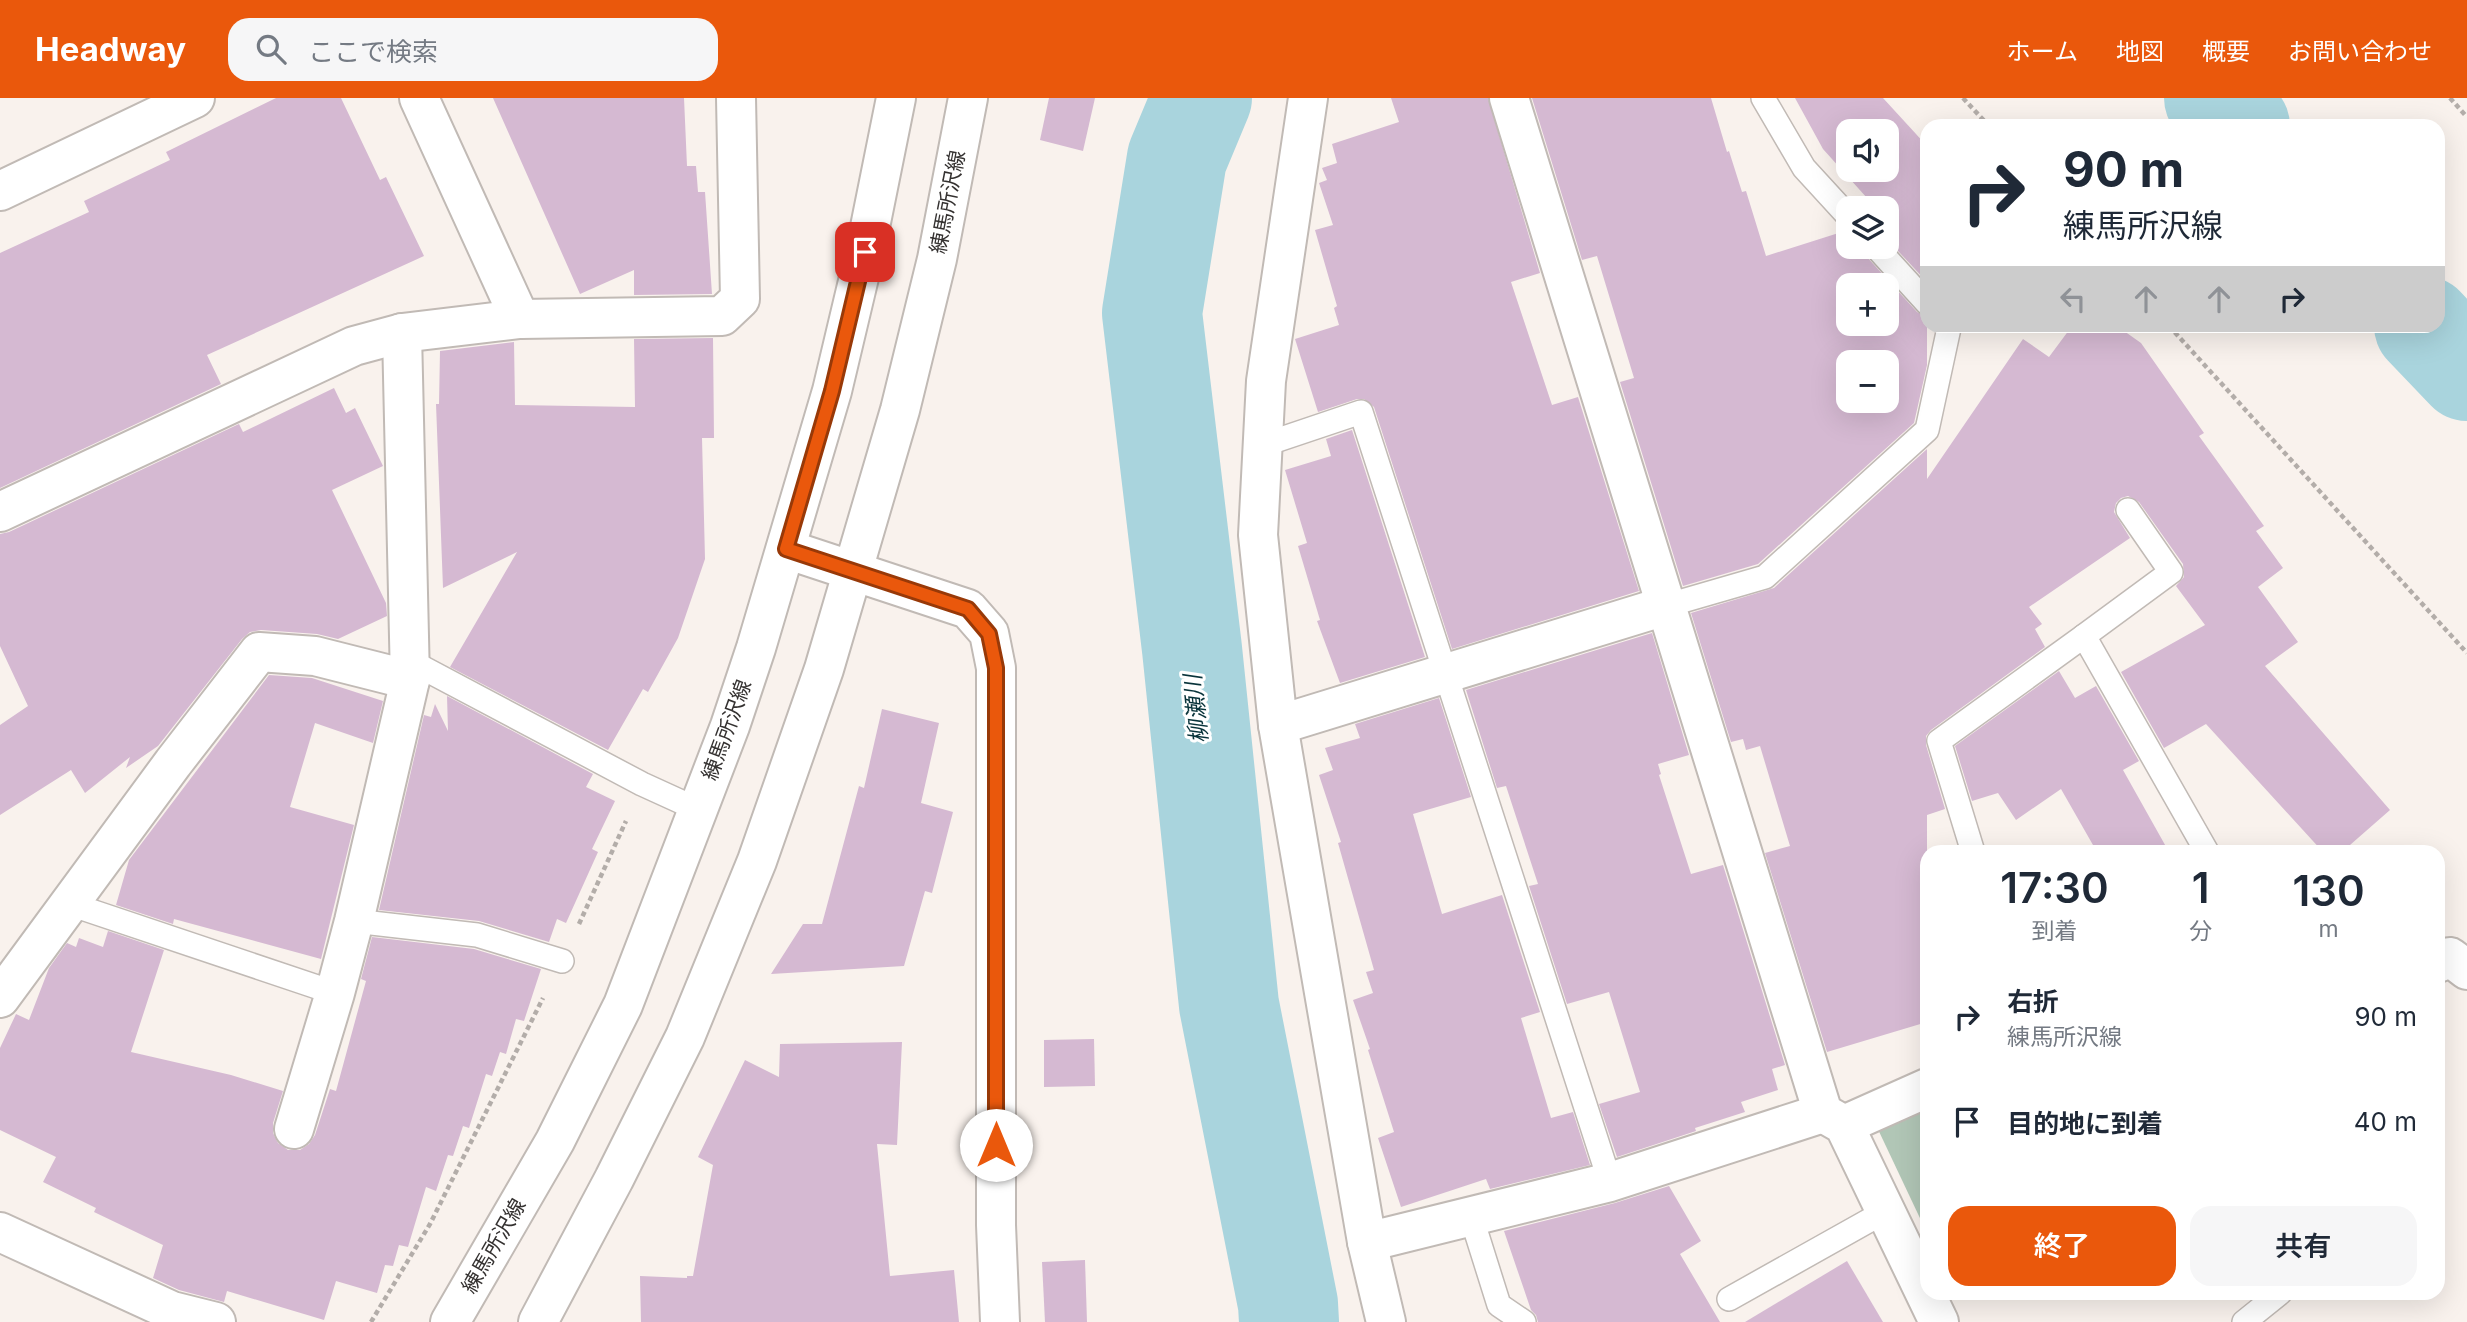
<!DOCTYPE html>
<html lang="ja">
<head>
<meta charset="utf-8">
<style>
	body { margin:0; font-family:Inter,"Noto Sans JP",sans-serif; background:#f6f6f7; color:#1f2937; height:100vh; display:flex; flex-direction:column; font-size:26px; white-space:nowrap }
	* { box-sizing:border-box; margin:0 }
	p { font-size:23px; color:#747a83 }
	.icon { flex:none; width:38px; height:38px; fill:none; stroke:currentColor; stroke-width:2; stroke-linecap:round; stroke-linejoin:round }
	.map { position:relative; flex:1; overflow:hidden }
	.details { position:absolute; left:1920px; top:747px; width:525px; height:455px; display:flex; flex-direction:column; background:#fff; border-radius:21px; box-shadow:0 7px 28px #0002 }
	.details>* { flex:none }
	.guide { position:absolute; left:1920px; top:21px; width:525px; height:214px; border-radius:21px; box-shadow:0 7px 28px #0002; background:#fff; color:#1f2937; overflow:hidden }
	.buttons { position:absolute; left:1836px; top:21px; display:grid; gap:14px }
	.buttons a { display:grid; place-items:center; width:63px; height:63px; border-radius:14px; background:#fff; box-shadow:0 7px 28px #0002; font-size:35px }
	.pin { position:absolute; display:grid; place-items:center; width:60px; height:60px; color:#fff; margin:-30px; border-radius:14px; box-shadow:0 4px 10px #0006 }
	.me { position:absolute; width:77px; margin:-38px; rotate:0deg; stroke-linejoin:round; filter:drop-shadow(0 0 5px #0008) }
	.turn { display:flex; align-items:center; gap:24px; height:147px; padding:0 28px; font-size:32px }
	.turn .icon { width:91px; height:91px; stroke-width:2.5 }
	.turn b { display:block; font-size:49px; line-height:60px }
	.lanes { display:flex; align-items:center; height:66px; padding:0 28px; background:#0003; justify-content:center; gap:35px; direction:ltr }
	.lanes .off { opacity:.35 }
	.eta { display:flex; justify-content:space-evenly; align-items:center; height:119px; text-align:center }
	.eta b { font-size:42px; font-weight:600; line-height:49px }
	.cta { display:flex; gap:14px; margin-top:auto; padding:14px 28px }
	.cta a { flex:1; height:80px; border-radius:21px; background:#ea580c; color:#fff; font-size:28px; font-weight:600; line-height:80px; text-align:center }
	.cta a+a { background:#f6f6f7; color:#1f2937 }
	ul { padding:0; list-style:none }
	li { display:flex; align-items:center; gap:21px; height:105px; padding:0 28px }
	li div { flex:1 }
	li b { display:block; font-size:26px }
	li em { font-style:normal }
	header { display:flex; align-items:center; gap:42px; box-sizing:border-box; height:98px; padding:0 35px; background:#ea580c; color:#fff }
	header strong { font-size:33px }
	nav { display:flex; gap:38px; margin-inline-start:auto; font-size:24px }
	.search { width:490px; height:63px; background:#f6f6f7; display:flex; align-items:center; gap:18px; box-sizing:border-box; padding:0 24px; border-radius:21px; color:#747a83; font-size:26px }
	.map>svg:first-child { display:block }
	.green { fill:#b1c6b6 }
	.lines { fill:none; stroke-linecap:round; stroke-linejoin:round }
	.river { stroke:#a9d4dd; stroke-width:100 }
	.building { fill:#d5b9d2; fill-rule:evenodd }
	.lane-casing { stroke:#c1bab5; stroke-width:26 }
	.street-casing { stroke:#c1bab5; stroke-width:42 }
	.secondary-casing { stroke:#c1bab5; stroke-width:42 }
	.primary-casing { stroke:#c1bab5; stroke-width:42 }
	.path { stroke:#b3ada9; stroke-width:4.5; stroke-dasharray:5 3.5; stroke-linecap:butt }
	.lane { stroke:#fff; stroke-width:23 }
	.street { stroke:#fff; stroke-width:38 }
	.secondary { stroke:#fff; stroke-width:38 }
	.primary { stroke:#fff; stroke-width:38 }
	.route-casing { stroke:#983908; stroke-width:18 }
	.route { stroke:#ea580c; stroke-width:12 }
	.labels { text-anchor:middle; stroke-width:6; stroke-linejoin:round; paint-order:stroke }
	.street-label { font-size:21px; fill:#353231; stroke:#fff }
	.water-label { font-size:23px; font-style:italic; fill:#08333a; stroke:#fff }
</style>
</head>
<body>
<header>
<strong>Headway</strong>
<div class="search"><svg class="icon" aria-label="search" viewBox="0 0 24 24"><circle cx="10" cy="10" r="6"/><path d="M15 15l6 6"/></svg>ここで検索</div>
<nav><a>ホーム</a><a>地図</a><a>概要</a><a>お問い合わせ</a></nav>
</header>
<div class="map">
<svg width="2467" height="1224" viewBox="0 0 2467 1224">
	<rect width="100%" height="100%" fill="#f9f2ed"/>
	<polygon class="green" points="1927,994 1927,1135 1875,1025"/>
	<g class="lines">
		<g class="river">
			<polyline points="1202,0 1177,60 1152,215 1192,551 1229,907 1288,1206 1289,1224"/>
			<polyline points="2214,0 2240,28"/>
			<polyline points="2424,228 2467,273"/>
		</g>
	</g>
	<g class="building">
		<polygon points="276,0 341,0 380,82 386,79 424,158 207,257 221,286 0,390 0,155 89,114 84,103 170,62 166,54"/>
		<polygon points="493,0 684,0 687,68 696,68 698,94 705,94 712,196 634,197 634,172 580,196"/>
		<polygon points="1049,0 1095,0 1083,53 1040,42"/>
		<polygon points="1391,0 1488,0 1540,175 1511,184 1552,307 1578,299 1639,493 1452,551 1374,309 1364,301 1357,301 1318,314 1295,241 1339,227 1334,210 1337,208 1315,132 1333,127 1319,85 1327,82 1322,70 1337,65 1332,46 1399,24"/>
		<path d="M1532 0H1711L1727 54 1729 53 1742 94 1746 93 1766 158 1848 132V149H1862L1866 158 1917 214 1927 219V267L1914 325 1758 466 1683 488 1620 284 1634 280 1597 158 1582 162ZM1848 187H1886V226H1848ZM1848 264H1886V303H1848Z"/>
		<path d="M1795 0H1883L1927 48V184L1886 140V110H1876L1823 51ZM1848 33H1886V72H1848Z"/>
		<polygon points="2072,228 2117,228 2141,245 2204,335 2199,338 2264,428 2256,433 2283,470 2258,489 2298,544 2265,568 2390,712 2342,754 2323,754 2206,626 2164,650 2121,574 2205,527 2176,488 2184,479 2183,466 2139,404 2128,398 2121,400 2116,405 2114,414 2130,440 2029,509 2042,526 2035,531 2045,549 1931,632 1926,638 1926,647 1945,711 1927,717 1927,924 1827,954 1765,755 1790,748 1760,648 1746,652 1743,641 1731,644 1691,515 1774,490 1927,351 1927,381 2023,241 2049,259"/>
		<polygon points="713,240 714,340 702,340 705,461 678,540 648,594 643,591 608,652 450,569 517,454 443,490 436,306 439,306 440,253 514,244 515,307 635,309 634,241"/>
		<polygon points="334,290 346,315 355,310 383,368 332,392 386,505 387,518 338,541 317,536 261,532 250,534 242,541 158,648 126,670 130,659 85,695 71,672 0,717 0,627 28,608 0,548 0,436 9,434 239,326 243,334"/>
		<polygon points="1352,332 1425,559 1340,585 1317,523 1320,522 1298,448 1307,445 1285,372 1331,358 1326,341"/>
		<polygon points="1652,535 1689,657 1658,666 1661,676 1659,677 1691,776 1723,767 1785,967 1772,971 1778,992 1741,1004 1745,1014 1695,1030 1696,1033 1617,1059 1599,1006 1640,994 1609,894 1567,906 1529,788 1538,786 1506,688 1497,690 1466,592"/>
		<polygon points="2059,573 2075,600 2096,588 2139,663 2123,672 2169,754 2097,754 2061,691 2016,722 1998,695 1972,703 1955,648"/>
		<polygon points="269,577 312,580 383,603 373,645 315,625 290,709 354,727 321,861 174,821 173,826 116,807 129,762"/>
		<polygon points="447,598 593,676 586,689 615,703 592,751 598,754 566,825 557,821 549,844 479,823 379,812 424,617 431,619 435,606 448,633"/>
		<polygon points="1439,600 1471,699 1413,716 1442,816 1502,797 1540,914 1521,920 1551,1020 1573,1014 1590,1067 1490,1091 1486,1081 1401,1109 1378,1040 1394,1034 1368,952 1370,951 1353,902 1373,895 1366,874 1374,872 1338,745 1341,744 1319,677 1333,672 1325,650 1360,640 1355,626"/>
		<polygon points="882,611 939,625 921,705 953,714 932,795 925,793 904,868 771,876 803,826 822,826 859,688 864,690"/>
		<polygon points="108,833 164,852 131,954 231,977 283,993 273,1025 273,1035 278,1045 288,1052 300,1052 309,1046 315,1037 330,991 336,993 366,883 361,881 372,839 474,851 541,871 524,923 516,921 506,956 500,954 492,978 486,976 469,1030 463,1028 453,1058 448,1057 436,1093 426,1089 408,1149 399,1147 393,1168 385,1167 377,1195 336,1183 324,1222 227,1193 224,1204 179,1192 153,1180 163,1147 94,1114 96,1110 43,1084 56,1059 0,1032 0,950 16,916 29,922 49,870 67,845 76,849 79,840 103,849"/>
		<polygon points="1094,941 1095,988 1044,989 1044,942"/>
		<polygon points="902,944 897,1047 877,1046 890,1178 954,1172 959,1224 641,1224 640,1178 687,1180 687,1178 693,1178 713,1067 698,1059 745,962 779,979 780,946"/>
		<polygon points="1669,1088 1701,1143 1680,1156 1720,1224 1538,1224 1536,1217 1531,1212 1504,1133 1615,1105"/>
		<polygon points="1085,1162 1087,1224 1045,1224 1042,1164"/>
		<polygon points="1847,1163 1883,1224 1745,1224"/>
	</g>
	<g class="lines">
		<g class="lane-casing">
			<g id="lane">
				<polyline points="1763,0 1804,70 1848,118"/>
				<polyline points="1876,149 1927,205"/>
				<polyline points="1263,347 1361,314 1610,1084"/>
				<polyline points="1665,508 1765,479 1927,332 1949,230 1947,228"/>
				<polyline points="2084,538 2171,474 2128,412"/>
				<polyline points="410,563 642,686 699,712"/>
				<polyline points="1973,754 1939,643 2084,538 2207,754"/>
				<polyline points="70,806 335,895"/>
				<polyline points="354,823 477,837 562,863"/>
				<polyline points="1471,1118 1499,1207 1524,1224"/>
				<polyline points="1729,1201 1886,1113"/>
				<polyline points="2244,1224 2280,1195"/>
			</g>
		</g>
		<g class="street-casing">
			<g id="street">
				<polyline points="419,0 520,221"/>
				<polyline points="1308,0 1266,283 1258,437 1278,627 1367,1144 1610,1084 1823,1015"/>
				<polyline points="1509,0 1823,1015 1844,1027 1939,1224"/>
				<polyline points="0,93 195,0"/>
				<polyline points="0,414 354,248 402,235 520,221 722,218 740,201 736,0"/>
				<polyline points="1278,627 1665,508"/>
				<polyline points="2438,865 2450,859 2467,872"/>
				<polyline points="0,900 173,665 259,554 315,558 410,582 402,235"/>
				<polyline points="1844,1027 1927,990"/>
				<polyline points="294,1031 335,895 354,823 410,582"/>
				<polyline points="0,1134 172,1213 216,1224"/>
				<polyline points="1367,1144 1386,1224"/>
			</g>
		</g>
		<g class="secondary-casing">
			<polyline id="secondary" points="786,451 968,511 989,535 996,570 996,1127 1000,1224"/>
		</g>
		<g class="primary-casing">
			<g id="primary">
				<polyline points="450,1224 555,1043 623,907 730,628 756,550 832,293 865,154 896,0"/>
				<polyline points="538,1224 614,1081 685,939 757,763 824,571 900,312 937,161 968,0"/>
			</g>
		</g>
		<g class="path">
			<polyline points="1963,0 1989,28"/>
			<polyline points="2450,0 2467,19"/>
			<polyline points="2169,228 2467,555"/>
			<polyline points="579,826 626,723"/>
			<polyline points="371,1224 430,1126 543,900"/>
		</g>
		<use href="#lane" class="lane"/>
		<use href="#street" class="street"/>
		<use href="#secondary" class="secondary"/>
		<use href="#primary" class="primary"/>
	</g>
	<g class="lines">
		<g class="route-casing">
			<polyline id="route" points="865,154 832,293 786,451 968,511 989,536 996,570 996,1047"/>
		</g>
		<use href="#route" class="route"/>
	</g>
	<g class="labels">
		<g class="street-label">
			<text transform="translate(948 104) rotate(-79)" y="7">練馬所沢線</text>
			<text transform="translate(727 632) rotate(-70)" y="7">練馬所沢線</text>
			<text transform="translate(494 1148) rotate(-60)" y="7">練馬所沢線</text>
		</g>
		<g class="water-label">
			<text transform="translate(1196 611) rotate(-96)" y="8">柳瀬川</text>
		</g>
	</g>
</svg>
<div class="buttons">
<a><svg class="icon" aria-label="sound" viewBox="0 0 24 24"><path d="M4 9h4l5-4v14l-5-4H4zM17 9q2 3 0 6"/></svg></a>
<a><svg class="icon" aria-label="layers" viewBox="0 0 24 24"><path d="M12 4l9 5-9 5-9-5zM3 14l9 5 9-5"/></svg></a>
<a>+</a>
<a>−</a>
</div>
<div class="pin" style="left:865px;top:154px;background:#d93025"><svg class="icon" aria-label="arrive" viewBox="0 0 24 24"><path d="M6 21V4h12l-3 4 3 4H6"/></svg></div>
<svg class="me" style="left:996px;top:1047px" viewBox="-20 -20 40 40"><circle r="19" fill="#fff"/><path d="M0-13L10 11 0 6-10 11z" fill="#ea580c"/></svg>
<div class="guide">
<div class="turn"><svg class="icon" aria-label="right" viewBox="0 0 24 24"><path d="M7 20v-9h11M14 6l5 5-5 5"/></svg><div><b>90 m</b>練馬所沢線</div></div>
<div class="lanes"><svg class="icon off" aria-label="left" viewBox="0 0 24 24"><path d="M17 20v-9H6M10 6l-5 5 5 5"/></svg><svg class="icon off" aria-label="ahead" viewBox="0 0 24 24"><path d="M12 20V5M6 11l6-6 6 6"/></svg><svg class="icon off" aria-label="ahead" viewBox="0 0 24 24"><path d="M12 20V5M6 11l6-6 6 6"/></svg><svg class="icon" aria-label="right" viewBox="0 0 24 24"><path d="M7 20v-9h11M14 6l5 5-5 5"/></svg></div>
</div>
<section class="details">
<div class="eta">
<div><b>17:30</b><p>到着</p></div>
<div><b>1</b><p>分</p></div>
<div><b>130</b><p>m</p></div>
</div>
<ul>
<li><svg class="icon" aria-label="right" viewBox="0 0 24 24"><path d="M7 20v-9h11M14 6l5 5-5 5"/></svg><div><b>右折</b><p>練馬所沢線</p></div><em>90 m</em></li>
<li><svg class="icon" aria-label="arrive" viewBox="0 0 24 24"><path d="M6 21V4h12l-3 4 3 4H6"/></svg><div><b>目的地に到着</b></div><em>40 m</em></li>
</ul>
<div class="cta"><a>終了</a><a>共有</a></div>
</section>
</div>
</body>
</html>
